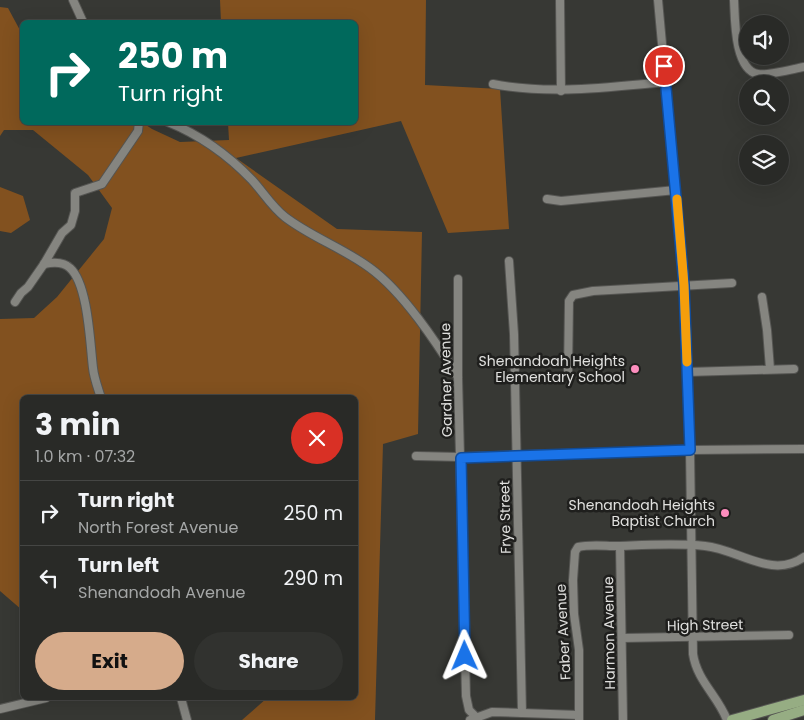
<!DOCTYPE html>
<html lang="en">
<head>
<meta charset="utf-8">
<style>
	body { margin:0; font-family:Poppins,sans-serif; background:#31322f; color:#f1f3f6; height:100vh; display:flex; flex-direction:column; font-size:19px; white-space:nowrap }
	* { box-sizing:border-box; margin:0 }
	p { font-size:16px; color:#a5a7a7 }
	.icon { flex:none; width:28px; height:28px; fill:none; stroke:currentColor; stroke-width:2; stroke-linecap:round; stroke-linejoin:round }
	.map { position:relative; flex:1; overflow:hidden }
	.drawer { position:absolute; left:20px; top:395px; width:338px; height:305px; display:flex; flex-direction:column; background:#292a27; border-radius:8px; box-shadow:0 5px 20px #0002,0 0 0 1px #454644 }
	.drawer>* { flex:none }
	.hud { position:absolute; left:20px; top:20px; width:338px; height:105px; border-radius:8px; box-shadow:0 5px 20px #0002,0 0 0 1px #454644; background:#00695c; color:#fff; overflow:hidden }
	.tools { position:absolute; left:739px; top:15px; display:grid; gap:10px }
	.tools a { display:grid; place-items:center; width:50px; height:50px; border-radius:50%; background:#292a27; box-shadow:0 5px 20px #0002,0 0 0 1px #454644; font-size:25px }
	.pin { position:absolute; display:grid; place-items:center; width:42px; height:42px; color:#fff; margin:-21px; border:2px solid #fff; border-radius:50%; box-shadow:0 1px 5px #0007 }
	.me { position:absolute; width:55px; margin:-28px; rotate:359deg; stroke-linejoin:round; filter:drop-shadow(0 0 4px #0008) }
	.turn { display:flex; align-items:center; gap:18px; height:105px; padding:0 15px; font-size:22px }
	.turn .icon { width:65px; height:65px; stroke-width:2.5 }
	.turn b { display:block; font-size:35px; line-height:42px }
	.round { display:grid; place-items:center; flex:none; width:52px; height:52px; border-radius:26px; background:#31322f }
	.head { display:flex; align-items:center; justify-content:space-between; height:85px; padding:0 15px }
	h1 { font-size:30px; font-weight:700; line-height:38px }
	.primary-button { display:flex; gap:10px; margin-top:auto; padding:10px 15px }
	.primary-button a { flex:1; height:58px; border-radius:30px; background:#d6ab8b; color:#111; font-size:20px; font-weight:700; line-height:58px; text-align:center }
	.primary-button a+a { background:#31322f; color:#f1f3f6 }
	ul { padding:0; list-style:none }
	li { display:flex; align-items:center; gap:15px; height:65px; padding:0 15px; border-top:1px solid #454644 }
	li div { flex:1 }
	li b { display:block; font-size:19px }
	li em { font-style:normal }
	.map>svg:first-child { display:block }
	.forest { fill:#82511f }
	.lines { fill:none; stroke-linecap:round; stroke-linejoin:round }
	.minor-casing { stroke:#555552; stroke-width:10 }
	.major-casing { stroke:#555552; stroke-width:12 }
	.minor { stroke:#858580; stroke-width:8 }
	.major { stroke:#96ad83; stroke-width:10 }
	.route-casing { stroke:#114b97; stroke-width:12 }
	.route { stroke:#1a73e8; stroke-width:9 }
	.slow { stroke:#f59e0b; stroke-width:9 }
	.poi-dot { fill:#fd8ebe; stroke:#1f1f1d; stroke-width:2 }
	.labels { text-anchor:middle; stroke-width:5; stroke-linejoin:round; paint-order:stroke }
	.poi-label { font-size:14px; fill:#e0e0de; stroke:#1f1f1d; text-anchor:end }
	.street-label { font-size:14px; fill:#e0e0de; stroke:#1f1f1d }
</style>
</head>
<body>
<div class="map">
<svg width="804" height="720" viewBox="0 0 804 720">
	<rect width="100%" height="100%" fill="#373834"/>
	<g class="forest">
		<polygon points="220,0 426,0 425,85 500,89 509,229 448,233 401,121 236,158 337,229 422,232 418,434 383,444 375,720 242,720 267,698 355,698 355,398 22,398 22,610 0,591 0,319 34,318 57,297 104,239 112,208 88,175 33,130 4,130 0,136 0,7 8,8 22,34 22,122 143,123 152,129 180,142 229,140 228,123 355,122 355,22 221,22"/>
		<polygon points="0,187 23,196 30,220 11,233 0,231"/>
	</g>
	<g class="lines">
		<g class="minor-casing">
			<g id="minor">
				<polyline points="73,0 83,22"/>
				<polyline points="560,0 561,91"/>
				<path d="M658 0 684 285 690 450 693 654C697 681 718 696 727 720"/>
				<path d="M734 0C735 17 734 70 758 74 767 76 793 69 804 67"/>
				<path d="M493 84C550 95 608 87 666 82"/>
				<path d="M168 122C200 135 228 155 252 180 263 192 272 207 285 217 311 237 343 248 370 268 403 292 436 342 458 377"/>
				<polyline points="547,199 561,201 676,190"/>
				<polyline points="509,261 514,334 522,713"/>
				<path d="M44 264C53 262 63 261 70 268 88 284 90 343 93 368 94 378 98 388 101 398"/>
				<polyline points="458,279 458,377 466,696 469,710 476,717"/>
				<polyline points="762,297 767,330 770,369"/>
				<polyline points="15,302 21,293 28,287 44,264 62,233 71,225 75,211 75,193 102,184 138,131 139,122"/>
				<polyline points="687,372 794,369"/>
				<polyline points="568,373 569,301 573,295 593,291 732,283"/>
				<polyline points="416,456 461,457 690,450 804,449"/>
				<polyline points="620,546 623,720"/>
				<polyline points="622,638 789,635"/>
				<polyline points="181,698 187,720"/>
				<polyline points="0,709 46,698"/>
				<polyline points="470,720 492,712 579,715"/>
				<path d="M579 720V650L574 614 573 580 575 552 578 547C590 544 605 546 617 546 646 545 676 543 705 546 738 549 772 580 804 557"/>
			</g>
		</g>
		<g class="major-casing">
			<g id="major">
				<polyline points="732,720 804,700"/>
				<polyline points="773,720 804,710"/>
			</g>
		</g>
		<use href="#minor" class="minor"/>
		<use href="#major" class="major"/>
	</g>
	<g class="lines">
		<g class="route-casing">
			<polyline id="route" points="465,656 461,458 690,450 684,285 664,66"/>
		</g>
		<use href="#route" class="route"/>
		<polyline class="slow" points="677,199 684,285 687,362"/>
	</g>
	<g class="poi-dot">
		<circle cx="635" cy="369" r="5"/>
		<circle cx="725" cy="513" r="5"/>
	</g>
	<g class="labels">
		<g class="poi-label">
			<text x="625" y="366">Shenandoah Heights<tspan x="625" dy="16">Elementary School</tspan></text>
			<text x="715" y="510">Shenandoah Heights<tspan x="715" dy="16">Baptist Church</tspan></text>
		</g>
		<g class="street-label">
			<text transform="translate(446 380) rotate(-91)" y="5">Gardner Avenue</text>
			<text transform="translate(505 517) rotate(-91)" y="5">Frye Street</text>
			<text transform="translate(705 625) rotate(-1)" y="5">High Street</text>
			<text transform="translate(563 632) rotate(-93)" y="5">Faber Avenue</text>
			<text transform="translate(609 633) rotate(-91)" y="5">Harmon Avenue</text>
		</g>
	</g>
</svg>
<div class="tools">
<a><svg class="icon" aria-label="sound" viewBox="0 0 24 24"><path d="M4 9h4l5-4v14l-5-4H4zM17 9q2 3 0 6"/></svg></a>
<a><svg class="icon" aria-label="search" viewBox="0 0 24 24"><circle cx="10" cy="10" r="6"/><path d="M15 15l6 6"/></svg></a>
<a><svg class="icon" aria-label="layers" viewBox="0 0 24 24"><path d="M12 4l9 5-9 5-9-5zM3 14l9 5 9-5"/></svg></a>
</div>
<div class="pin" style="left:664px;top:66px;background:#d93025"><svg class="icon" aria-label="arrive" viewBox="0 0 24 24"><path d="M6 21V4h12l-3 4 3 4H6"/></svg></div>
<svg class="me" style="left:465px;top:656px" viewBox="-20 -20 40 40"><path d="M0-17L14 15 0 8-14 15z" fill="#1a73e8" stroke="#fff" stroke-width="4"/></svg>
<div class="hud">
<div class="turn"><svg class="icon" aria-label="right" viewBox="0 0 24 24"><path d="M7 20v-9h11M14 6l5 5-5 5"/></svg><div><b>250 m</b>Turn right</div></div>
</div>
<section class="drawer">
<div class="head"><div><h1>3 min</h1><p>1.0 km · 07:32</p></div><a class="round" style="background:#d93025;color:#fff"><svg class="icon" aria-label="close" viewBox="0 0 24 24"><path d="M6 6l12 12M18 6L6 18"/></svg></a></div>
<ul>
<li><svg class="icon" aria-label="right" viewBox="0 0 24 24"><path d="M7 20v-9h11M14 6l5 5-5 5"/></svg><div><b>Turn right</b><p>North Forest Avenue</p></div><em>250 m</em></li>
<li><svg class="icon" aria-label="left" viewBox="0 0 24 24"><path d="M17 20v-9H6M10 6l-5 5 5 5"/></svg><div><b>Turn left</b><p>Shenandoah Avenue</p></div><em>290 m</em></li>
</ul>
<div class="primary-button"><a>Exit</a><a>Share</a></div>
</section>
</div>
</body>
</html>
